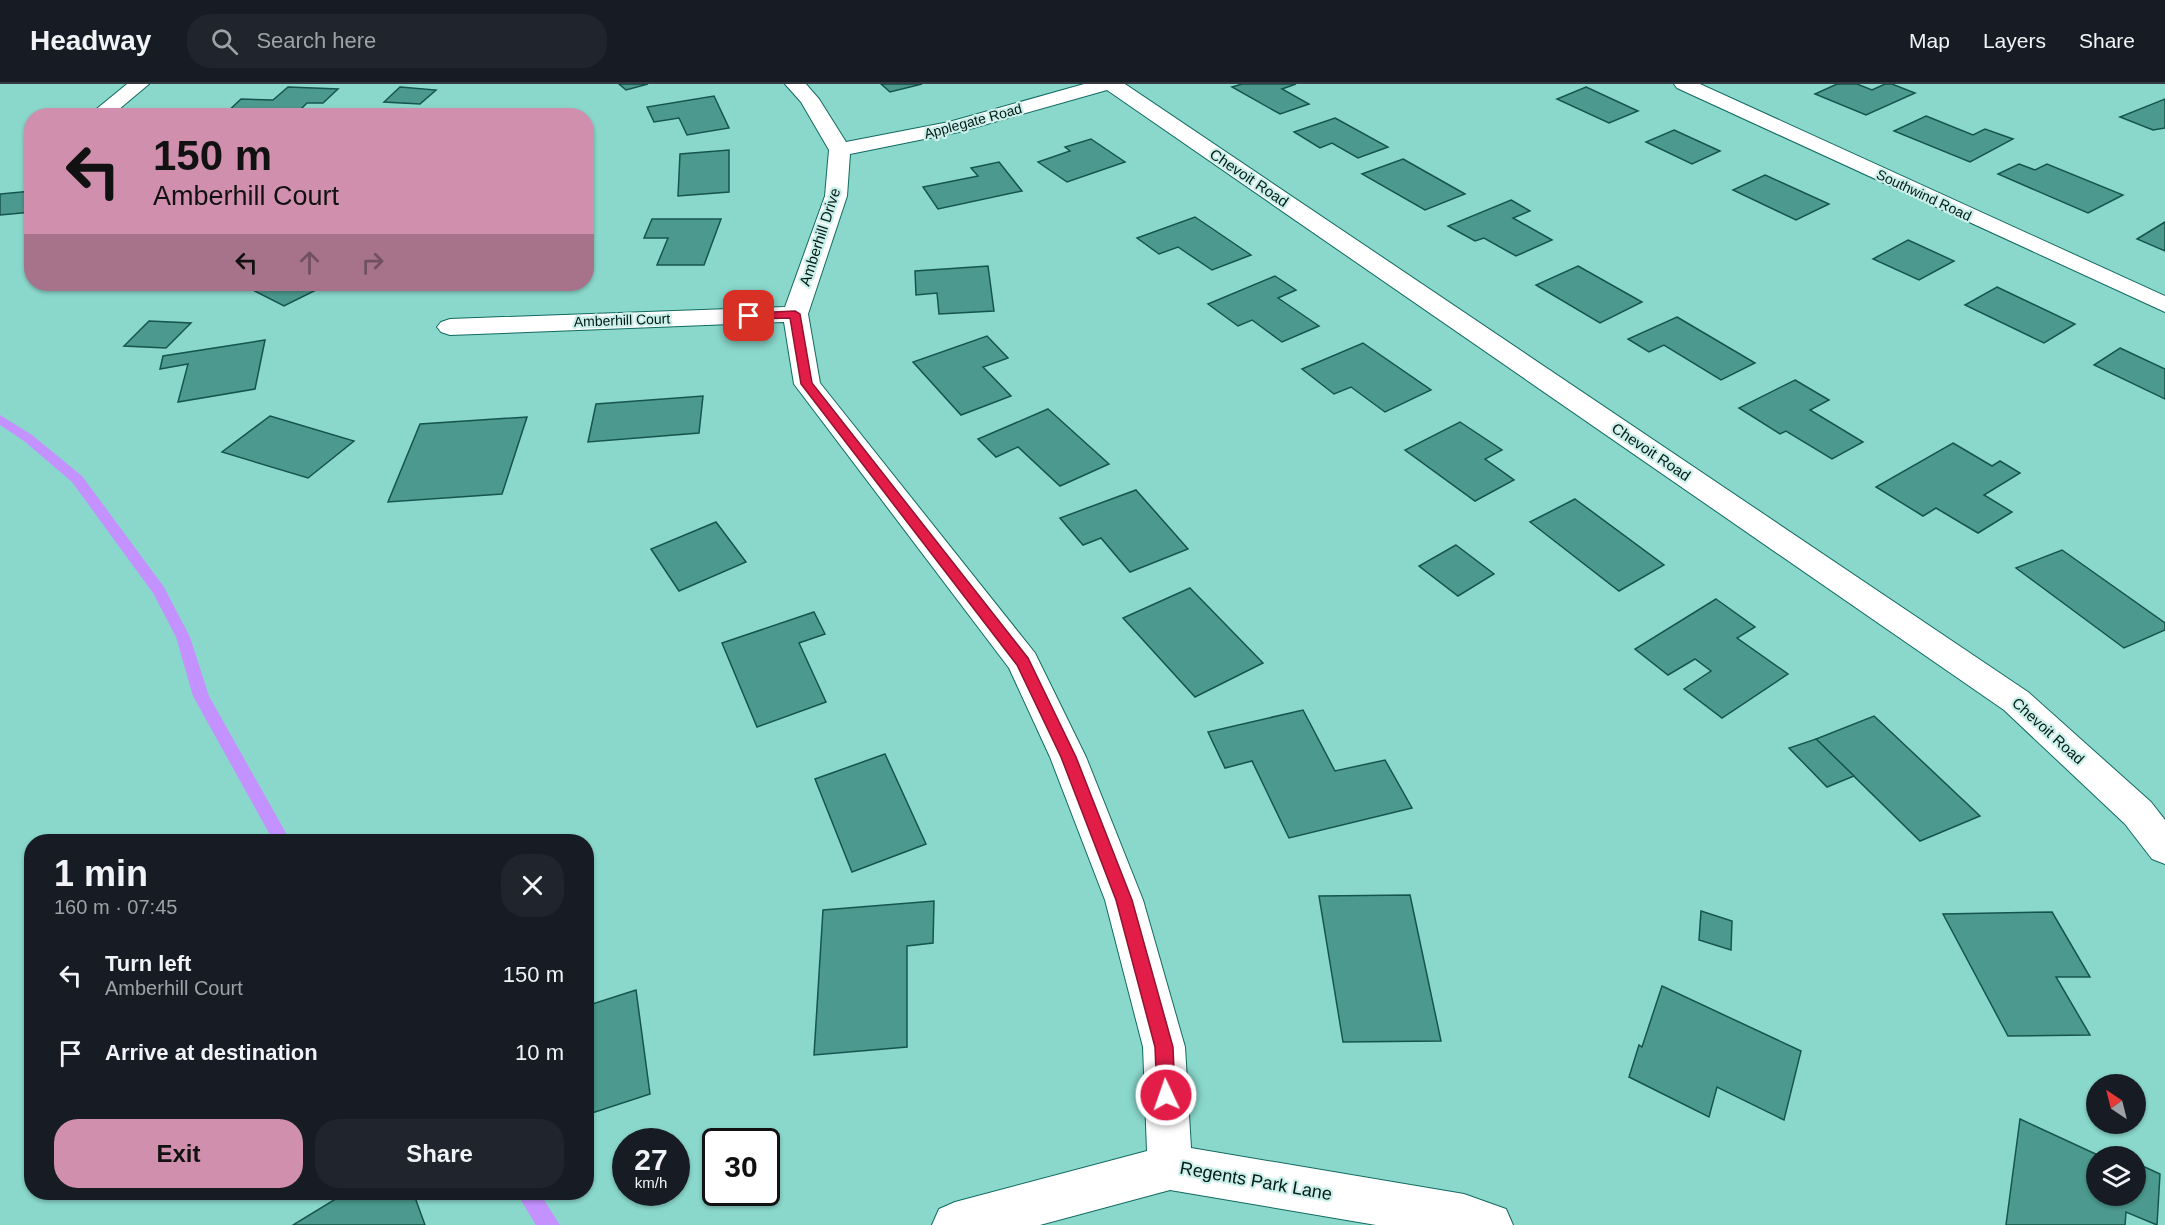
<!DOCTYPE html>
<html lang="en">
<head>
<meta charset="utf-8">
<style>
	body { margin:0; font-family:Helvetica,sans-serif; background:#20242c; color:#f1f3f6; height:100vh; display:flex; flex-direction:column; font-size:22px; white-space:nowrap }
	* { box-sizing:border-box; margin:0 }
	p { font-size:20px; color:#9ea1a6 }
	.icon { flex:none; width:33px; height:33px; fill:none; stroke:currentColor; stroke-width:2; stroke-linecap:round; stroke-linejoin:round }
	.map { position:relative; flex:1; overflow:hidden }
	.side { position:absolute; left:24px; top:750px; width:570px; height:366px; display:flex; flex-direction:column; background:#171b24; border-radius:24px; box-shadow:0 2px 4px #0004 }
	.side>* { flex:none }
	.top-card { position:absolute; left:24px; top:24px; width:570px; height:183px; border-radius:24px; box-shadow:0 2px 4px #0004; background:#d090ad; color:#111; overflow:hidden }
	.needle { width:39px; rotate:325deg }
	.tools { position:absolute; left:2086px; top:990px; display:grid; gap:12px }
	.tools a { display:grid; place-items:center; width:60px; height:60px; border-radius:50%; background:#171b24; box-shadow:0 2px 4px #0004; font-size:30px }
	.speed { position:absolute; left:612px; top:1044px; display:flex; gap:12px; font-size:30px; font-weight:700; text-align:center }
	.speed>* { display:grid; place-content:center; width:78px; height:78px; border-radius:50%; background:#171b24; box-shadow:0 2px 4px #0004; line-height:1 }
	.speed small { font-size:15px; font-weight:400 }
	.speed .limit { border:3px solid #111; border-radius:9px; background:#fff; color:#111 }
	.pin { position:absolute; display:grid; place-items:center; width:51px; height:51px; color:#fff; margin:-26px; border-radius:12px; box-shadow:0 3px 9px #0006 }
	.me { position:absolute; width:66px; margin:-33px; rotate:357deg; stroke-linejoin:round; filter:drop-shadow(0 0 4px #0008) }
	.turn { display:flex; align-items:center; gap:21px; height:126px; padding:0 30px; font-size:27px }
	.turn .icon { width:78px; height:78px; stroke-width:2.5 }
	.turn b { display:block; font-size:42px; line-height:51px }
	.lanes { display:flex; align-items:center; height:57px; padding:0 30px; background:#0003; justify-content:center; gap:30px; direction:ltr }
	.lanes .off { opacity:.35 }
	.round { display:grid; place-items:center; flex:none; width:63px; height:63px; border-radius:24px; background:#20242c }
	.overview { display:flex; align-items:center; justify-content:space-between; height:102px; padding:0 30px }
	h1 { font-size:36px; font-weight:800; line-height:45px }
	.primary-button { display:flex; gap:12px; margin-top:auto; padding:12px 30px }
	.primary-button a { flex:1; height:69px; border-radius:24px; background:#d090ad; color:#111; font-size:24px; font-weight:800; line-height:69px; text-align:center }
	.primary-button a+a { background:#20242c; color:#f1f3f6 }
	ul { padding:0; list-style:none }
	li { display:flex; align-items:center; gap:18px; height:78px; padding:0 30px }
	li div { flex:1 }
	li b { display:block; font-size:22px }
	li em { font-style:normal }
	header { display:flex; align-items:center; gap:36px; box-sizing:border-box; height:84px; padding:0 30px; background:#171b24; border-bottom:2px solid #363941 }
	header strong { font-size:28px }
	nav { display:flex; gap:33px; margin-inline-start:auto; font-size:21px }
	.search { width:420px; height:54px; background:#20242c; display:flex; align-items:center; gap:15px; box-sizing:border-box; padding:0 21px; border-radius:24px; color:#9ea1a6; font-size:22px }
	.map>svg:first-child { display:block }
	.lines { fill:none; stroke-linecap:round; stroke-linejoin:round }
	.stream { fill:#c392ff; fill-rule:evenodd }
	.building { fill:#4c9a8f; stroke:#16554d; stroke-width:1.5 }
	.street-casing { stroke:#116a61; stroke-width:2 }
	.street { fill:#fff; fill-rule:evenodd }
	.route { fill:#e11d48; stroke:#92132f; stroke-width:1.5 }
	.labels { text-anchor:middle; stroke-width:4.5; stroke-linejoin:round; paint-order:stroke }
	.far-street-label { font-size:14px; fill:#021a16; stroke:#cbf0ea }
	.street-label { font-size:15px; fill:#021a16; stroke:#cbf0ea }
	.near-street-label { font-size:18px; fill:#021a16; stroke:#cbf0ea }
</style>
</head>
<body>
<header>
<strong>Headway</strong>
<div class="search"><svg class="icon" aria-label="search" viewBox="0 0 24 24"><circle cx="10" cy="10" r="6"/><path d="M15 15l6 6"/></svg>Search here</div>
<nav><a>Map</a><a>Layers</a><a>Share</a></nav>
</header>
<div class="map">
<svg width="2165" height="1141" viewBox="0 0 2165 1141">
	<rect width="100%" height="100%" fill="#8ad8cc"/>
	<g class="lines">
		<g class="stream">
			<polygon points="0,331 32,351 82,392 164,503 190,553 209,612 291,758 274,758 193,612 176,553 153,509 72,398 24,357 0,341"/>
			<polygon points="516,1108 539,1108 560,1141 536,1141"/>
		</g>
	</g>
	<g class="building">
		<polygon points="619,0 648,0 626,6"/>
		<polygon points="881,0 922,0 890,8"/>
		<polygon points="1242,0 1296,0 1282,5 1309,20 1280,30 1232,3"/>
		<polygon points="1837,0 1857,0 1872,6 1885,0 1892,0 1915,9 1866,31 1815,10"/>
		<polygon points="288,3 338,5 323,19 307,19 294,32 223,32 241,15 273,16"/>
		<polygon points="400,3 436,6 420,20 384,18"/>
		<polygon points="1586,3 1638,27 1609,39 1557,15"/>
		<polygon points="714,12 729,44 687,51 679,34 654,38 647,23"/>
		<polygon points="2165,15 2165,44 2153,46 2120,33"/>
		<polygon points="1926,32 1973,51 1985,45 2013,55 1970,78 1894,47"/>
		<polygon points="1335,34 1388,63 1358,74 1332,59 1320,64 1294,48"/>
		<polygon points="1674,46 1720,67 1692,80 1646,58"/>
		<polygon points="1091,55 1125,78 1067,98 1038,78 1070,67 1065,63"/>
		<polygon points="729,66 729,108 678,112 680,70"/>
		<polygon points="1403,75 1465,110 1425,126 1362,90"/>
		<polygon points="999,78 1022,107 938,125 923,103 978,92 971,84"/>
		<polygon points="2019,80 2035,86 2047,80 2123,111 2088,129 1998,90"/>
		<polygon points="1765,91 1829,120 1796,136 1733,106"/>
		<polygon points="32,107 32,128 0,131 0,110"/>
		<polygon points="1511,116 1530,127 1513,134 1552,156 1516,172 1484,154 1475,157 1448,142"/>
		<polygon points="1195,133 1251,171 1212,186 1178,163 1159,170 1137,154"/>
		<polygon points="652,135 721,135 704,181 657,181 668,154 644,154"/>
		<polygon points="2165,138 2165,167 2137,155"/>
		<polygon points="1908,156 1954,177 1919,196 1873,175"/>
		<polygon points="988,182 994,227 939,230 937,209 916,211 915,187"/>
		<polygon points="1578,182 1642,218 1600,239 1536,201"/>
		<polygon points="1275,192 1296,206 1278,214 1319,242 1282,258 1252,236 1238,242 1208,220"/>
		<polygon points="257,200 328,200 284,222 249,204"/>
		<polygon points="1997,203 2075,240 2044,259 1965,221"/>
		<polygon points="1677,233 1755,279 1721,296 1664,261 1649,268 1628,255"/>
		<polygon points="149,237 191,239 166,264 124,262"/>
		<polygon points="987,252 1008,274 983,283 1011,312 961,331 913,278"/>
		<polygon points="265,256 255,305 178,318 188,280 160,285 163,272"/>
		<polygon points="1363,259 1431,306 1385,328 1351,303 1334,310 1302,285"/>
		<polygon points="2120,264 2165,285 2165,315 2094,281"/>
		<polygon points="1795,296 1829,316 1810,326 1863,358 1832,375 1786,347 1780,350 1739,324"/>
		<polygon points="703,312 699,349 588,358 596,320"/>
		<polygon points="1048,325 1109,380 1060,402 1018,363 996,373 978,355"/>
		<polygon points="270,332 354,357 308,394 222,368"/>
		<polygon points="527,333 502,410 388,418 420,340"/>
		<polygon points="1460,338 1502,366 1485,375 1514,396 1475,417 1405,366"/>
		<polygon points="1953,359 1992,382 2000,377 2020,389 1984,411 2012,428 1978,449 1936,424 1923,432 1876,403"/>
		<polygon points="1136,406 1188,465 1130,488 1101,454 1083,461 1060,434"/>
		<polygon points="1575,415 1664,481 1619,507 1530,438"/>
		<polygon points="716,438 746,478 679,507 651,465"/>
		<polygon points="1456,461 1494,490 1458,512 1419,482"/>
		<polygon points="2062,466 2165,539 2165,546 2124,564 2016,484"/>
		<polygon points="1190,504 1263,579 1195,613 1123,534"/>
		<polygon points="1716,515 1755,543 1737,554 1788,590 1722,634 1684,605 1711,587 1695,575 1668,591 1635,565"/>
		<polygon points="814,528 825,550 799,559 826,618 757,643 722,559"/>
		<polygon points="1303,626 1335,687 1385,676 1412,724 1289,754 1252,677 1225,684 1208,648"/>
		<polygon points="1874,632 1980,732 1920,757 1816,655"/>
		<polygon points="1816,655 1854,692 1827,703 1789,664"/>
		<polygon points="885,670 926,760 852,788 815,695"/>
		<polygon points="1410,811 1441,957 1343,958 1319,812"/>
		<polygon points="934,817 933,859 907,862 907,963 814,971 823,826"/>
		<polygon points="1701,827 1732,837 1731,866 1699,856"/>
		<polygon points="2052,828 2090,893 2056,893 2090,951 2008,952 1943,830"/>
		<polygon points="1662,902 1801,967 1784,1036 1717,1003 1709,1033 1629,993 1639,961 1642,963"/>
		<polygon points="636,906 650,1010 586,1031 586,922"/>
		<polygon points="2020,1035 2100,1072 2097,1072 2097,1112 2136,1112 2136,1079 2160,1090 2157,1141 2126,1128 2125,1141 2006,1141"/>
		<polygon points="347,1108 413,1108 425,1141 293,1141"/>
	</g>
	<g class="lines">
		<g class="street-casing">
			<g id="street">
				<polygon points="127,0 149,0 111,32 88,32"/>
				<polygon points="785,0 806,0 819,15 846,58 949,38 1084,0 1125,0 2028,608 2151,718 2165,736 2165,780 2152,775 2125,740 2004,626 1107,6 959,48 850,70 847,112 808,230 820,299 1035,569 1086,673 1143,816 1185,963 1191,1064 1464,1110 1506,1125 1513,1141 1376,1141 1170,1106 1040,1141 932,1141 939,1125 955,1118 1147,1067 1143,963 1105,816 1050,673 1009,584 794,300 784,238 450,251 441,248 437,243 441,238 450,235 785,223 825,112 829,66 801,18"/>
				<polygon points="1674,0 1700,0 2165,212 2165,228 1677,4"/>
			</g>
		</g>
		<use href="#street" class="street"/>
	</g>
	<polygon class="route" points="795,227 800,230 812,299 1028,574 1076,673 1132,816 1173,963 1175,1011 1173,1017 1166,1020 1160,1017 1157,1011 1155,963 1116,816 1061,673 1017,581 801,300 790,234 749,235 744,232 749,229"/>
	<g class="labels">
		<g class="far-street-label">
			<text transform="translate(973 37) rotate(-15)" y="5">Applegate Road</text>
			<text transform="translate(1924 111) rotate(25)" y="5">Southwind Road</text>
			<text transform="translate(622 236) rotate(-2)" y="5">Amberhill Court</text>
		</g>
		<g class="street-label">
			<text transform="translate(1249 94) rotate(34)" y="5">Chevoit Road</text>
			<text transform="translate(820 153) rotate(-72)" y="5">Amberhill Drive</text>
			<text transform="translate(1651 368) rotate(34)" y="5">Chevoit Road</text>
			<text transform="translate(2048 647) rotate(42)" y="5">Chevoit Road</text>
		</g>
		<g class="near-street-label">
			<text transform="translate(1256 1097) rotate(10)" y="6">Regents Park Lane</text>
		</g>
	</g>
</svg>
<div class="tools">
<a><svg class="needle" viewBox="-14 -14 28 28"><path d="M0-13l5 13h-10z" fill="#e53935"/><path d="M0 13l5-13h-10z" fill="#9ea1a6"/></svg></a>
<a><svg class="icon" aria-label="layers" viewBox="0 0 24 24"><path d="M12 4l9 5-9 5-9-5zM3 14l9 5 9-5"/></svg></a>
</div>
<div class="speed"><div>27<small>km/h</small></div><div class="limit">30</div></div>
<div class="pin" style="left:749px;top:232px;background:#d93025"><svg class="icon" aria-label="arrive" viewBox="0 0 24 24"><path d="M6 21V4h12l-3 4 3 4H6"/></svg></div>
<svg class="me" style="left:1166px;top:1011px" viewBox="-20 -20 40 40"><circle r="17" fill="#e11d48" stroke="#fff" stroke-width="3"/><path d="M0-11L8 9 0 5-8 9z" fill="#fff"/></svg>
<div class="top-card">
<div class="turn"><svg class="icon" aria-label="left" viewBox="0 0 24 24"><path d="M17 20v-9H6M10 6l-5 5 5 5"/></svg><div><b>150 m</b>Amberhill Court</div></div>
<div class="lanes"><svg class="icon" aria-label="left" viewBox="0 0 24 24"><path d="M17 20v-9H6M10 6l-5 5 5 5"/></svg><svg class="icon off" aria-label="ahead" viewBox="0 0 24 24"><path d="M12 20V5M6 11l6-6 6 6"/></svg><svg class="icon off" aria-label="right" viewBox="0 0 24 24"><path d="M7 20v-9h11M14 6l5 5-5 5"/></svg></div>
</div>
<section class="side">
<div class="overview"><div><h1>1 min</h1><p>160 m · 07:45</p></div><a class="round"><svg class="icon" aria-label="close" viewBox="0 0 24 24"><path d="M6 6l12 12M18 6L6 18"/></svg></a></div>
<ul>
<li><svg class="icon" aria-label="left" viewBox="0 0 24 24"><path d="M17 20v-9H6M10 6l-5 5 5 5"/></svg><div><b>Turn left</b><p>Amberhill Court</p></div><em>150 m</em></li>
<li><svg class="icon" aria-label="arrive" viewBox="0 0 24 24"><path d="M6 21V4h12l-3 4 3 4H6"/></svg><div><b>Arrive at destination</b></div><em>10 m</em></li>
</ul>
<div class="primary-button"><a>Exit</a><a>Share</a></div>
</section>
</div>
</body>
</html>
